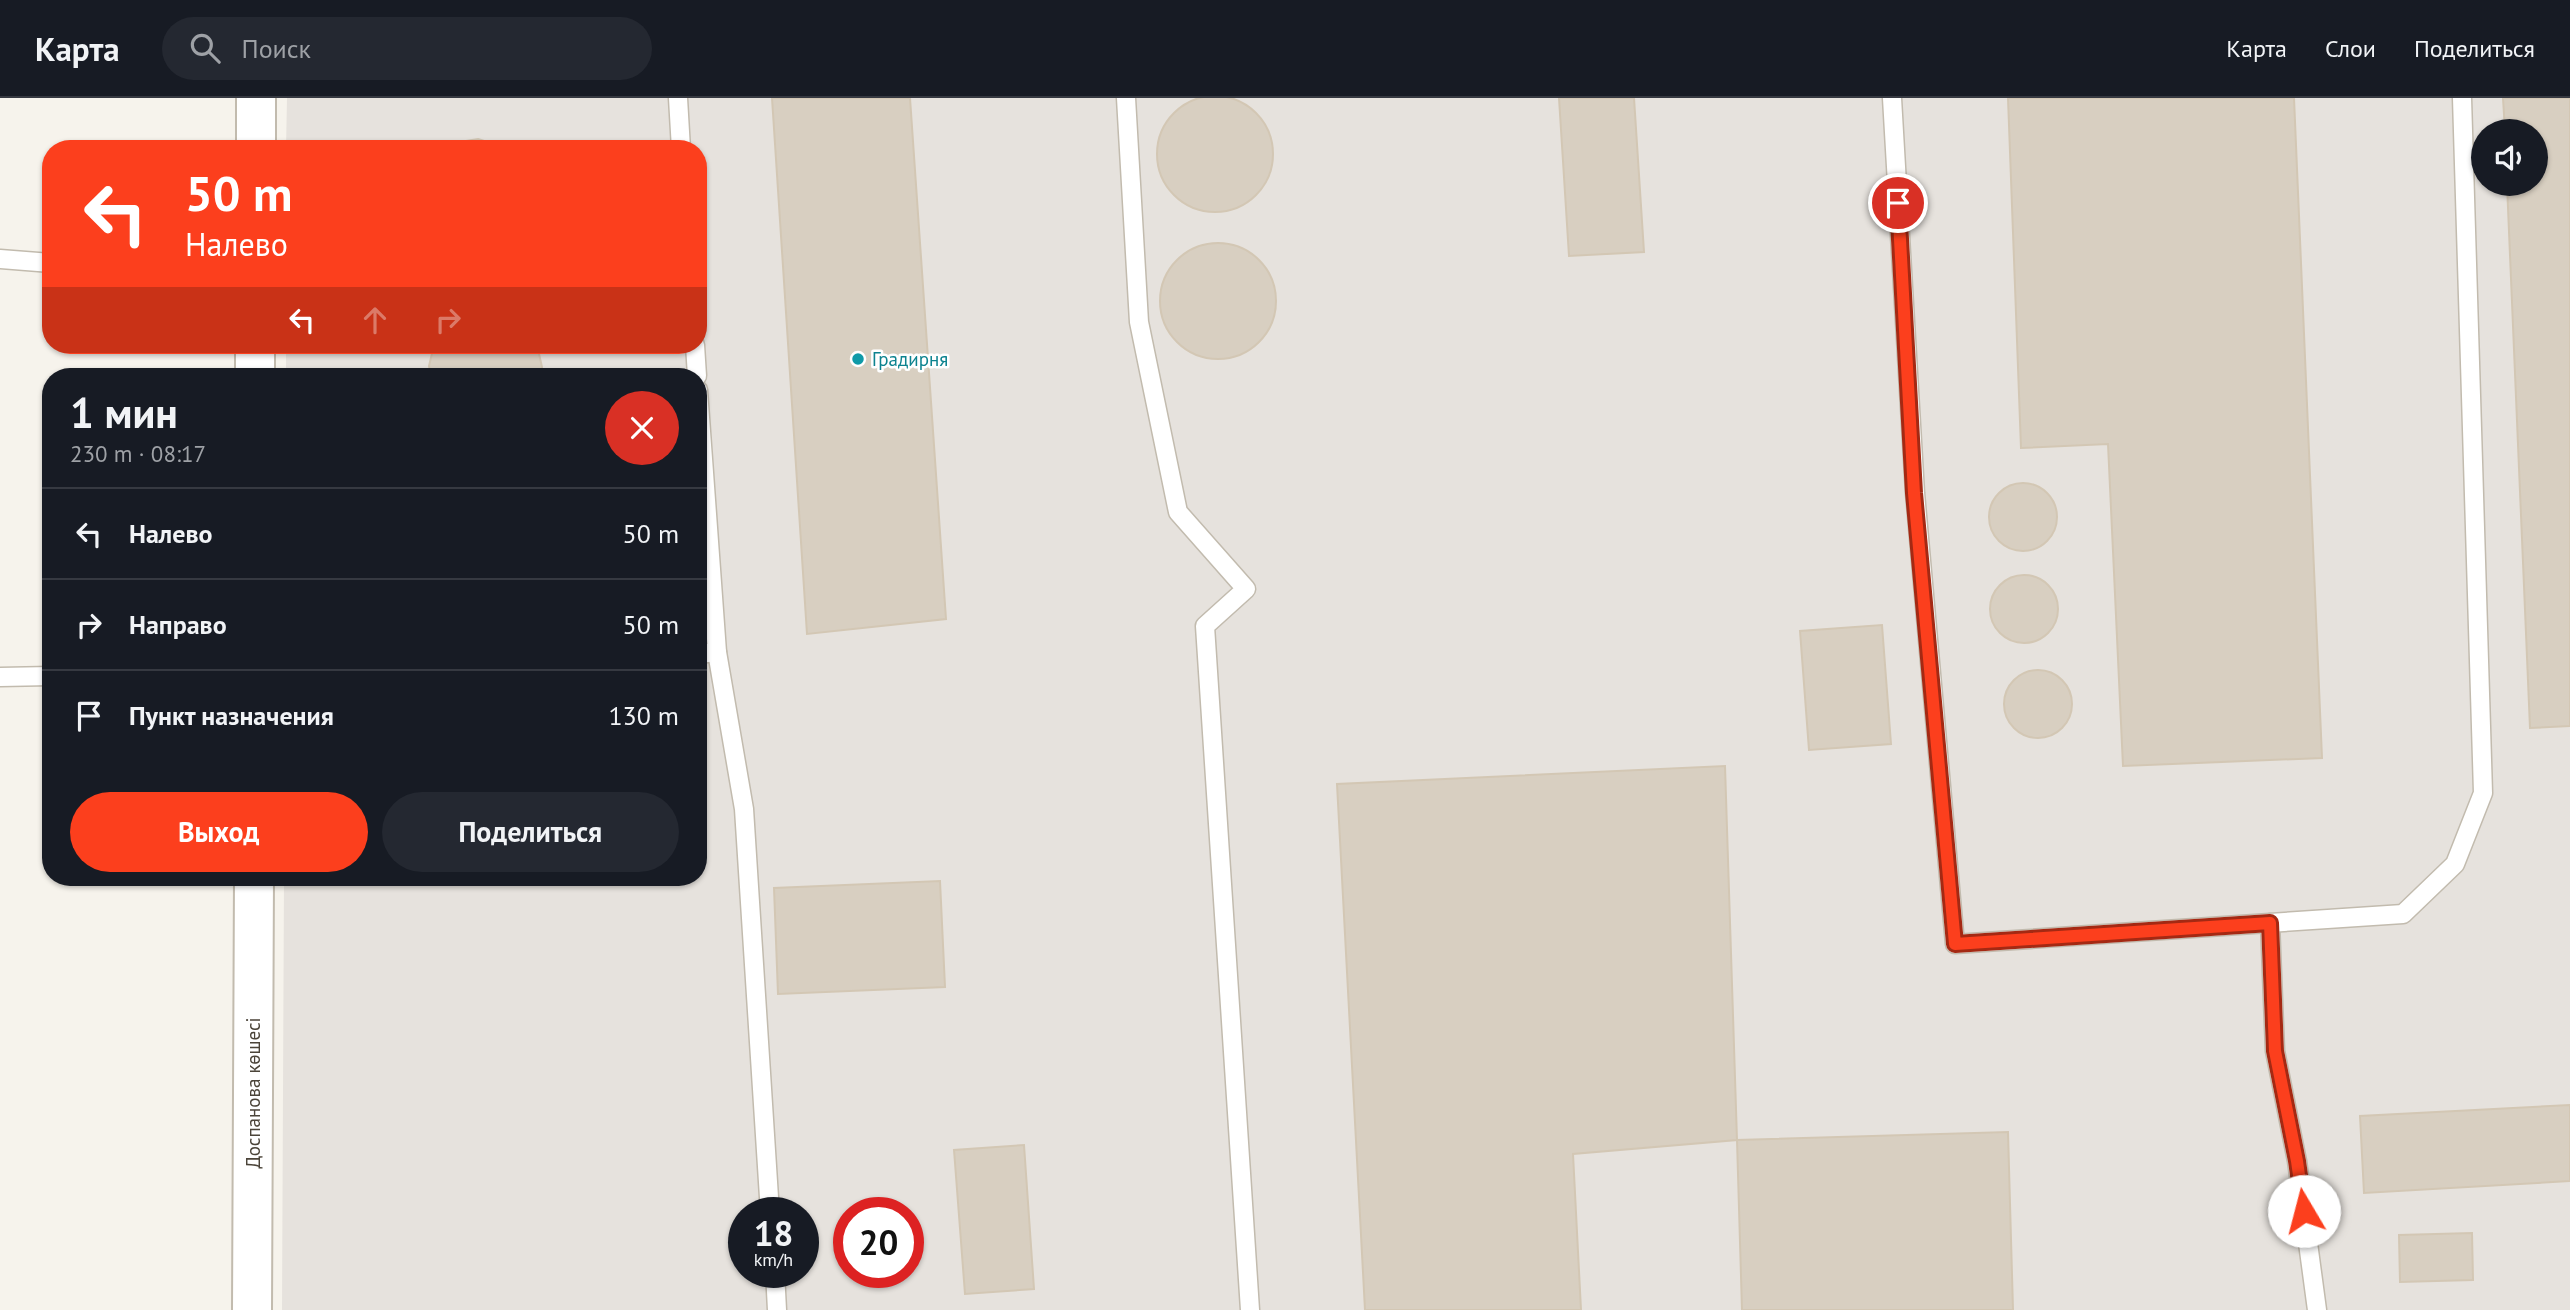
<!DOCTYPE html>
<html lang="ru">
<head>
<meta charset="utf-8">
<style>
	body { margin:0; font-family:"PT Sans",sans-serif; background:#242831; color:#f1f3f6; height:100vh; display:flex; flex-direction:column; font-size:26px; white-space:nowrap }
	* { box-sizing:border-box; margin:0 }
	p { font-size:23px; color:#9ea1a6 }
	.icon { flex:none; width:38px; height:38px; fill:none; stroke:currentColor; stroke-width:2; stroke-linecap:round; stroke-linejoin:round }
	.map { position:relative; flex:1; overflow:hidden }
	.side { position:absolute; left:42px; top:270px; width:665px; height:518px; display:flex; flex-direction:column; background:#171b24; border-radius:28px; box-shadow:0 2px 5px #0004 }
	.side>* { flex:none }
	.guide { position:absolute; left:42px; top:42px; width:665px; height:214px; border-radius:28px; box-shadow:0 2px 5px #0004; background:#fc3f1d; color:#fff; overflow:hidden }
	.tools { position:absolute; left:2471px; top:21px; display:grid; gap:14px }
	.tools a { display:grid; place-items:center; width:77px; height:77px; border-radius:50%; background:#171b24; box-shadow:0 2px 5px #0004; font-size:35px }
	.speed { position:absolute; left:728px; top:1099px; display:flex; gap:14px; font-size:35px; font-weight:700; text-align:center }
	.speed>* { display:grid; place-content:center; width:91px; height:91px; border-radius:50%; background:#171b24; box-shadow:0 2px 5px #0004; line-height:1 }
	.speed small { font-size:18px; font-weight:400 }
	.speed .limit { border:10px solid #d22; background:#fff; color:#111 }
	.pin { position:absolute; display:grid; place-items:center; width:60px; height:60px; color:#fff; margin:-30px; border:4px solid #fff; border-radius:50%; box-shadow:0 2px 7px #0007 }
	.me { position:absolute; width:77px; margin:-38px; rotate:352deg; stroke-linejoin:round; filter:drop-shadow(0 0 5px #0008) }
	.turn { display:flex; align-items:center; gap:24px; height:147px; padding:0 28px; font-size:32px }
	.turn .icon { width:91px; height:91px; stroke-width:2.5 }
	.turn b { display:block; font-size:49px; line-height:60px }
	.lanes { display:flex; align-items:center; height:66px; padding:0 28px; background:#0003; justify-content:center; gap:35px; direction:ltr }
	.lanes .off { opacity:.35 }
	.round { display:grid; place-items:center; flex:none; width:74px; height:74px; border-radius:37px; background:#242831 }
	.head { display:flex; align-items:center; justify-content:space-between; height:119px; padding:0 28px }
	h1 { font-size:42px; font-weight:700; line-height:52px }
	.cta { display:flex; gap:14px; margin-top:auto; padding:14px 28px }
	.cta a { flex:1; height:80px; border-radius:42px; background:#fc3f1d; color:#fff; font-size:28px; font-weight:700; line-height:80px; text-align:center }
	.cta a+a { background:#242831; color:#f1f3f6 }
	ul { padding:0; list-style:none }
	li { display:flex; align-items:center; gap:21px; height:91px; padding:0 28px; border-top:2px solid #363941 }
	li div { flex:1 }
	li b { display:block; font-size:26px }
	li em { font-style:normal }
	header { display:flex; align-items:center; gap:42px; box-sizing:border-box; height:98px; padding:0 35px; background:#171b24; border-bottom:2px solid #363941 }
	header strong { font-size:33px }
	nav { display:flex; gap:38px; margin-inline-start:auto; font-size:24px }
	.search { width:490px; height:63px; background:#242831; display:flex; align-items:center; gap:18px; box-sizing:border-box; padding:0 24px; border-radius:38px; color:#9ea1a6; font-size:26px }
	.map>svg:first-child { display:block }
	.industrial { fill:#e6e2dd; fill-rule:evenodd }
	.building { fill:#d8cfc1; stroke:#d3c7b4; stroke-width:2 }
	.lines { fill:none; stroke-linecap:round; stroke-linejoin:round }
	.service-casing { stroke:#c2bbae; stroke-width:21 }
	.tertiary-casing { stroke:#c2bbae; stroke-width:42 }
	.service { stroke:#fff; stroke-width:18 }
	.tertiary { stroke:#fff; stroke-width:38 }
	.route-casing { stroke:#a42913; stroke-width:18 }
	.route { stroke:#fc3f1d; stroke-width:12 }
	.culture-dot { fill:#0f9aa8; stroke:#fff; stroke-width:2.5 }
	.labels { text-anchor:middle; stroke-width:5; stroke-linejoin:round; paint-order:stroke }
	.culture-label { font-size:19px; fill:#0d838f; stroke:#fff; text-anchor:start }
	.street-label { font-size:19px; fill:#4b4439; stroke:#fff }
</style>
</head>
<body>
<header>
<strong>Карта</strong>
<div class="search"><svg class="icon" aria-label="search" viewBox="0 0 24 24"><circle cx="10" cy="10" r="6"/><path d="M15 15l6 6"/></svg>Поиск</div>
<nav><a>Карта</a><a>Слои</a><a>Поделиться</a></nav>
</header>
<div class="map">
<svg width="2570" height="1212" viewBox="0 0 2570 1212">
	<rect width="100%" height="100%" fill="#f6f3ec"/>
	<path class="industrial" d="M287 0H2570V1212H282L284 779H698V278H286V247H698V51H286ZM2483 33H2536V86H2483ZM744 1115H803V1174H744ZM849 1115H908V1174H849Z"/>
	<g class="building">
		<circle cx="1215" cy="56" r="58"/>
		<polygon points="772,0 910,0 946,521 807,536"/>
		<polygon points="1559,0 1634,0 1644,154 1569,158"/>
		<polygon points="2008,0 2294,0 2322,660 2123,668 2108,346 2021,350"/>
		<polygon points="2503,0 2570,0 2570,628 2530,630 2507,86 2536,86 2536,33 2505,33"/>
		<polygon points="478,41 509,51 446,51 460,44"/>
		<circle cx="1218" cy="203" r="58"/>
		<polygon points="434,247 537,247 542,269 541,278 431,278 429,268"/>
		<circle cx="2023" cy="419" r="34"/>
		<circle cx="2024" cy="511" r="34"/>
		<polygon points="1882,527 1891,646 1809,652 1800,533"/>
		<circle cx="2038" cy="606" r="34"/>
		<polygon points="1725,668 1737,1042 1573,1056 1581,1212 1365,1212 1337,686"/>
		<polygon points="940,783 945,889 778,896 774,790"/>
		<polygon points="2570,1007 2570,1083 2364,1095 2360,1018"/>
		<polygon points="2008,1034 2013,1212 1742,1212 1737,1042"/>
		<polygon points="1024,1047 1034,1191 965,1196 954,1052"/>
		<polygon points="2472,1135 2473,1182 2400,1184 2399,1137"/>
	</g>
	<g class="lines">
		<g class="service-casing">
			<g id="service">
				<polyline points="678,0 681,51"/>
				<polyline points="1126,0 1139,224 1178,414 1246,491 1205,528 1250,1212"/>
				<polyline points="1892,0 1915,395 1955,846 2403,816 2455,766 2483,695 2462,0"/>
				<polyline points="0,161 51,165"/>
				<polyline points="695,247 697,278"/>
				<polyline points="698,292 717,554 698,556"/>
				<polyline points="717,554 744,711 770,1115"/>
				<polyline points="0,579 51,578"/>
				<polyline points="2270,825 2275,953 2297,1063 2317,1212"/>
				<polyline points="775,1174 777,1212"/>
			</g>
		</g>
		<g class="tertiary-casing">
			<g id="tertiary">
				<polyline points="256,51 256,0"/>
				<polyline points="255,278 255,247"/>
				<polyline points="252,1212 254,779"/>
			</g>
		</g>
		<use href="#service" class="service"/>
		<use href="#tertiary" class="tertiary"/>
	</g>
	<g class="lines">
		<g class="route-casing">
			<polyline id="route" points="1898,105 1914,395 1955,846 2270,825 2275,953 2297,1063 2304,1113"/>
		</g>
		<use href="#route" class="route"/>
	</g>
	<circle class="culture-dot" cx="858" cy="261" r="7"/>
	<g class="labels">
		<g class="culture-label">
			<text x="872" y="268">Градирня</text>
		</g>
		<g class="street-label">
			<text transform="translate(253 995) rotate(-90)" y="7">Доспанова көшесі</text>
		</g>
	</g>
</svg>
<div class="tools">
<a><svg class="icon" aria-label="sound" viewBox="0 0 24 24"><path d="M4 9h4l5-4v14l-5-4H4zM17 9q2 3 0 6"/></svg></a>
</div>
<div class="speed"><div>18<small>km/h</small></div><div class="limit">20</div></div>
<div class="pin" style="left:1898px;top:105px;background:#d93025"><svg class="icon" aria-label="arrive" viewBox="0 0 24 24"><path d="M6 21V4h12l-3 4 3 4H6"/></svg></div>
<svg class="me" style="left:2304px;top:1113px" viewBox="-20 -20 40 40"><circle r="19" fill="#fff"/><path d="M0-13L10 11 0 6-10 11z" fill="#fc3f1d"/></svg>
<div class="guide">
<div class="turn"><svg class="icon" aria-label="left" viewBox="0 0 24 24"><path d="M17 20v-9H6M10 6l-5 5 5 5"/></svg><div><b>50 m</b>Налево</div></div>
<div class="lanes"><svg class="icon" aria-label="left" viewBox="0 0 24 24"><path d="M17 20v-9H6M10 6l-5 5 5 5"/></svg><svg class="icon off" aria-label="ahead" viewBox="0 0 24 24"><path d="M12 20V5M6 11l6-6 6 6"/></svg><svg class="icon off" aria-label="right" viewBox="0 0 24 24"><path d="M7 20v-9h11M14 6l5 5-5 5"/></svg></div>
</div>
<section class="side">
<div class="head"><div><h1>1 мин</h1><p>230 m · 08:17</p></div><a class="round" style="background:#d93025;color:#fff"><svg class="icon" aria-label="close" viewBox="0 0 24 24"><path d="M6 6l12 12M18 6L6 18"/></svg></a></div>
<ul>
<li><svg class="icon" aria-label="left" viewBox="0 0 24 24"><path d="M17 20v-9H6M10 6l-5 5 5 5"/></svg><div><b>Налево</b></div><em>50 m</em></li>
<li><svg class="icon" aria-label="right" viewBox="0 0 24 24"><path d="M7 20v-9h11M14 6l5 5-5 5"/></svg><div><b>Направо</b></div><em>50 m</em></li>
<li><svg class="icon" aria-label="arrive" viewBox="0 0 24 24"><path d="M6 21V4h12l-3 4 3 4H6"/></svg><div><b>Пункт назначения</b></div><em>130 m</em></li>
</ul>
<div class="cta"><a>Выход</a><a>Поделиться</a></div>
</section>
</div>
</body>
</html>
